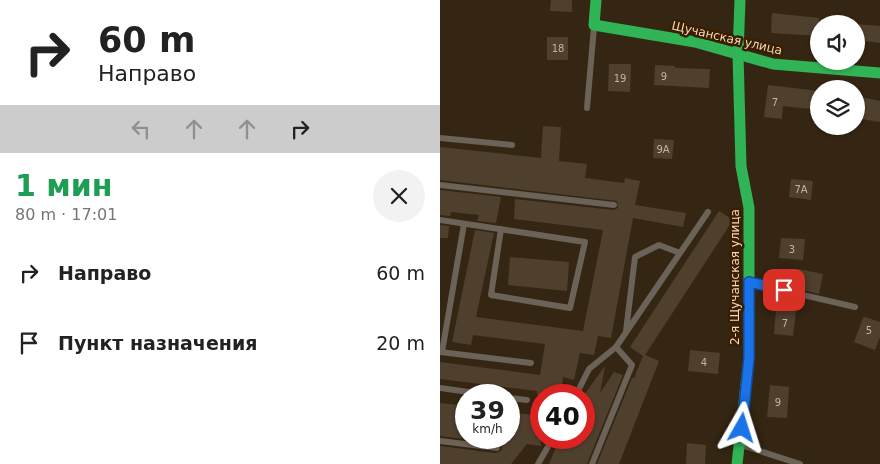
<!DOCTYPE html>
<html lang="ru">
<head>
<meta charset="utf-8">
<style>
	body { margin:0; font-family:"DejaVu Sans",sans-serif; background:#f2f2f2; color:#222; height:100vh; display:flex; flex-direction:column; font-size:19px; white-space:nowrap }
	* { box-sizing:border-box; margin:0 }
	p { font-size:16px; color:#767676 }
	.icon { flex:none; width:28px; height:28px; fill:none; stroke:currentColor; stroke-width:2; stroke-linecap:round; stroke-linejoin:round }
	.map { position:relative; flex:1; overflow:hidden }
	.drawer { display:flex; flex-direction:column; background:#fff; width:440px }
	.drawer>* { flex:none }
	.guide { background:#fff; color:#222; overflow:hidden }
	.buttons { position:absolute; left:370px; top:15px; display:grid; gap:10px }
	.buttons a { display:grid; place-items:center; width:55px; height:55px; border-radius:50%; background:#fff; box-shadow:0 1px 4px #0004; font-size:25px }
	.speed { position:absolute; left:15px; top:384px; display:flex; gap:10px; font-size:25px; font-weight:700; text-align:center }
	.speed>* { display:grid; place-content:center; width:65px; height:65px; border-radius:50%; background:#fff; box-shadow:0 1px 4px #0004; line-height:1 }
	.speed small { font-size:12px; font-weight:400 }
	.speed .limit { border:8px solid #d22; background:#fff; color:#111 }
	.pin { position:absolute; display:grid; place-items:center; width:42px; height:42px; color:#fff; margin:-21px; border-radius:10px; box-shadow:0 2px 8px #0006 }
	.me { position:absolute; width:55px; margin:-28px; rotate:6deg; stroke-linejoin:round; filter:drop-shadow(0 0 4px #0008) }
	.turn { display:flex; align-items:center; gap:18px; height:105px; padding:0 15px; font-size:22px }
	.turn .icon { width:65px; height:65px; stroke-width:2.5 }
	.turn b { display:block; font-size:35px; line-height:42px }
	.lanes { display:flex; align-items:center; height:48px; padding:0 15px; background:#0003; justify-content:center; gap:25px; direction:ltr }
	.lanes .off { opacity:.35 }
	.round { display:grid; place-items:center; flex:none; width:52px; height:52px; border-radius:26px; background:#f2f2f2 }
	.head { display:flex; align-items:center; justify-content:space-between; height:85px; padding:0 15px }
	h1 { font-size:30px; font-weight:600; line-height:38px; color:#1e9e55 }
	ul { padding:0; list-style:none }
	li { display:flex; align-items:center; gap:15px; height:70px; padding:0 15px }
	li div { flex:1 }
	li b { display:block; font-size:19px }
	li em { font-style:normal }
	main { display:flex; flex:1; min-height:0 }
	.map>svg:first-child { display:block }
	.building { fill:#4f3f2d }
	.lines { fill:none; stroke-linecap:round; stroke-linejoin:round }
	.lane { stroke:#6b6258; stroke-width:6 }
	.fast { stroke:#30b455; stroke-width:11 }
	.route-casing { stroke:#114b97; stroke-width:12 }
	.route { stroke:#1a73e8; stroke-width:9 }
	.labels { text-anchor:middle; stroke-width:5; stroke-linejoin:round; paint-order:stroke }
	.number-label { font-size:10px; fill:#cdb298 }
	.street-label { font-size:12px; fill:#f7d9bb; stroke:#391e00 }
</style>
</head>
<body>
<main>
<section class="drawer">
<div class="guide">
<div class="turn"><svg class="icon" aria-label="right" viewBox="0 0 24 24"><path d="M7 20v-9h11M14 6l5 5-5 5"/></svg><div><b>60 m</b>Направо</div></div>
<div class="lanes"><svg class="icon off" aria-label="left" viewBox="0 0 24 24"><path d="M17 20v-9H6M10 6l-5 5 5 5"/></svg><svg class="icon off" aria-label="ahead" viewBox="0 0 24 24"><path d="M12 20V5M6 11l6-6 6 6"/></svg><svg class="icon off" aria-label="ahead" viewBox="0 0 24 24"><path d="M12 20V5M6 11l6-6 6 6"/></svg><svg class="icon" aria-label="right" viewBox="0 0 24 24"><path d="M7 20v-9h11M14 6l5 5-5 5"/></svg></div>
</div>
<div class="head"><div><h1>1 мин</h1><p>80 m · 17:01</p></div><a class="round"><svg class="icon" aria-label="close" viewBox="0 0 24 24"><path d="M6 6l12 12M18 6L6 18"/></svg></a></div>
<ul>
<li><svg class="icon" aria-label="right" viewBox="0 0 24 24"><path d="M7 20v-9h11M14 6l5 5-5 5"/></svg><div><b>Направо</b></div><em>60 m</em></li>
<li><svg class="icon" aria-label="arrive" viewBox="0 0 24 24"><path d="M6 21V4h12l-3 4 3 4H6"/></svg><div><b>Пункт назначения</b></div><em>20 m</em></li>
</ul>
</section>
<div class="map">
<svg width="440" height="464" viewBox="0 0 440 464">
	<rect width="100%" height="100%" fill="#352613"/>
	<g class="building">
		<polygon points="111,0 132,0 132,12 110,11"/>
		<polygon points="332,13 379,18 379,36 331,33"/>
		<polygon points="416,24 440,26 440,43 416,40"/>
		<rect x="107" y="37" width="21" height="23"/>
		<polygon points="169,64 191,64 190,92 168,91"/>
		<polygon points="215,65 235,66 235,68 270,69 269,88 214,85"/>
		<polygon points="328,85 379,91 379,110 343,106 342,119 324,117"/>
		<polygon points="416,96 440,101 440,122 416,118"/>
		<polygon points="103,126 121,127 119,161 147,164 145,178 184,183 185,178 200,181 195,205 246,213 243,227 193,218 171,338 158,336 154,355 140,353 134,380 123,377 121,395 97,395 97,391 0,379 0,362 100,375 105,344 33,335 31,345 12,342 35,230 54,233 36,317 143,331 163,230 74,219 75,199 173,210 178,208 177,201 0,180 0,147 101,158"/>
		<polygon points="214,139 234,140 232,159 213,158"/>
		<polygon points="351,179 373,181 371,200 349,197"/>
		<polygon points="0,190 61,197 56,223 37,221 39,215 11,212 10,216 0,215"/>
		<polygon points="279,211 293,220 205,355 219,361 179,464 157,464 192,378 194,378 203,356 190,347"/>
		<polygon points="0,225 9,226 8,238 0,238"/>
		<polygon points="341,238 365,239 363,260 339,258"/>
		<polygon points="70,257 129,262 127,291 68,285"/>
		<polygon points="359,269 383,274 379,294 355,288"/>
		<polygon points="336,309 356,311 353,336 334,334"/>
		<polygon points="425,317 440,322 440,337 435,350 414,342 423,318"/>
		<polygon points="250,350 280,353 278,374 248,371"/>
		<polygon points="165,366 160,393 174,372 183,375 147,464 109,464 120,438 144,438 144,395"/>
		<polygon points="330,385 349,387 347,418 327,417"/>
		<polygon points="0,403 26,406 26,438 69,438 69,412 101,416 101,446 87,444 71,464 0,464 0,446 56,453 61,451 62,448 58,443 0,436"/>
		<polygon points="247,443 266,445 265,464 246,464"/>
	</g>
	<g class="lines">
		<g class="lane">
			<polyline points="147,108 154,27"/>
			<polyline points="0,138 72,145"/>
			<polyline points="0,185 174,205"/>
			<path d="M0 220C48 227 97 235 145 242L130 308 51 295 61 229"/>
			<polyline points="311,283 415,307"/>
			<polyline points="186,331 195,257 219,245 240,253"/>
			<polyline points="0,352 91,363"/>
			<polyline points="2,352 24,224"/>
			<polyline points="0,388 50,395"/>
			<polyline points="136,395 149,369 176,347 268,212"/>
			<polyline points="69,398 87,400"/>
			<polyline points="0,441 57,448"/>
			<polyline points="301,445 360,464"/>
			<polyline points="98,464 113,438"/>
			<polyline points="152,464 192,365 176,347"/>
		</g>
		<g class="fast">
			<polyline points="156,0 154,25 255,42 333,64 440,73"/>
			<polyline points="297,464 309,358 309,208 301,166 298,54 300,0"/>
		</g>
	</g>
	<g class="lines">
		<g class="route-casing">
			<polyline id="route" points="302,428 309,358 309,282 344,290"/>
		</g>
		<use href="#route" class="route"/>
	</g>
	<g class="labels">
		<g class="number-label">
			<text x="118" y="52">18</text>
			<text x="224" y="80">9</text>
			<text x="180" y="82">19</text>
			<text x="335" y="106">7</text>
			<text x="223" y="153">9А</text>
			<text x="361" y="193">7А</text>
			<text x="352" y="253">3</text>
			<text x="345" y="327">7</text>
			<text x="429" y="334">5</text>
			<text x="264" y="366">4</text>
			<text x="338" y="406">9</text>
		</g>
		<g class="street-label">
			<text transform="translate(287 38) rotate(13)" y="4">Щучанская улица</text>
			<text transform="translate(295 277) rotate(-90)" y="4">2-я Щучанская улица</text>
		</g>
	</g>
</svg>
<div class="buttons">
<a><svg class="icon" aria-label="sound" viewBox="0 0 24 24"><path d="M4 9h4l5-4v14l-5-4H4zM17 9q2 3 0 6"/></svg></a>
<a><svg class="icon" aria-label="layers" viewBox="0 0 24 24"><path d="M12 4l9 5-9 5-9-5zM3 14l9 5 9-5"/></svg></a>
</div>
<div class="speed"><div>39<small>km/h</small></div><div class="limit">40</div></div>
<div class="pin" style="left:344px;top:290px;background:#d93025"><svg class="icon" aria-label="arrive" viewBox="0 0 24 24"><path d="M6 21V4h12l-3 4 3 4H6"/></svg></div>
<svg class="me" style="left:302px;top:428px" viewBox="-20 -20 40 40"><path d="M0-17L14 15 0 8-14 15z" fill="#1a73e8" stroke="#fff" stroke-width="4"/></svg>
</div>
</main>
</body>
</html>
